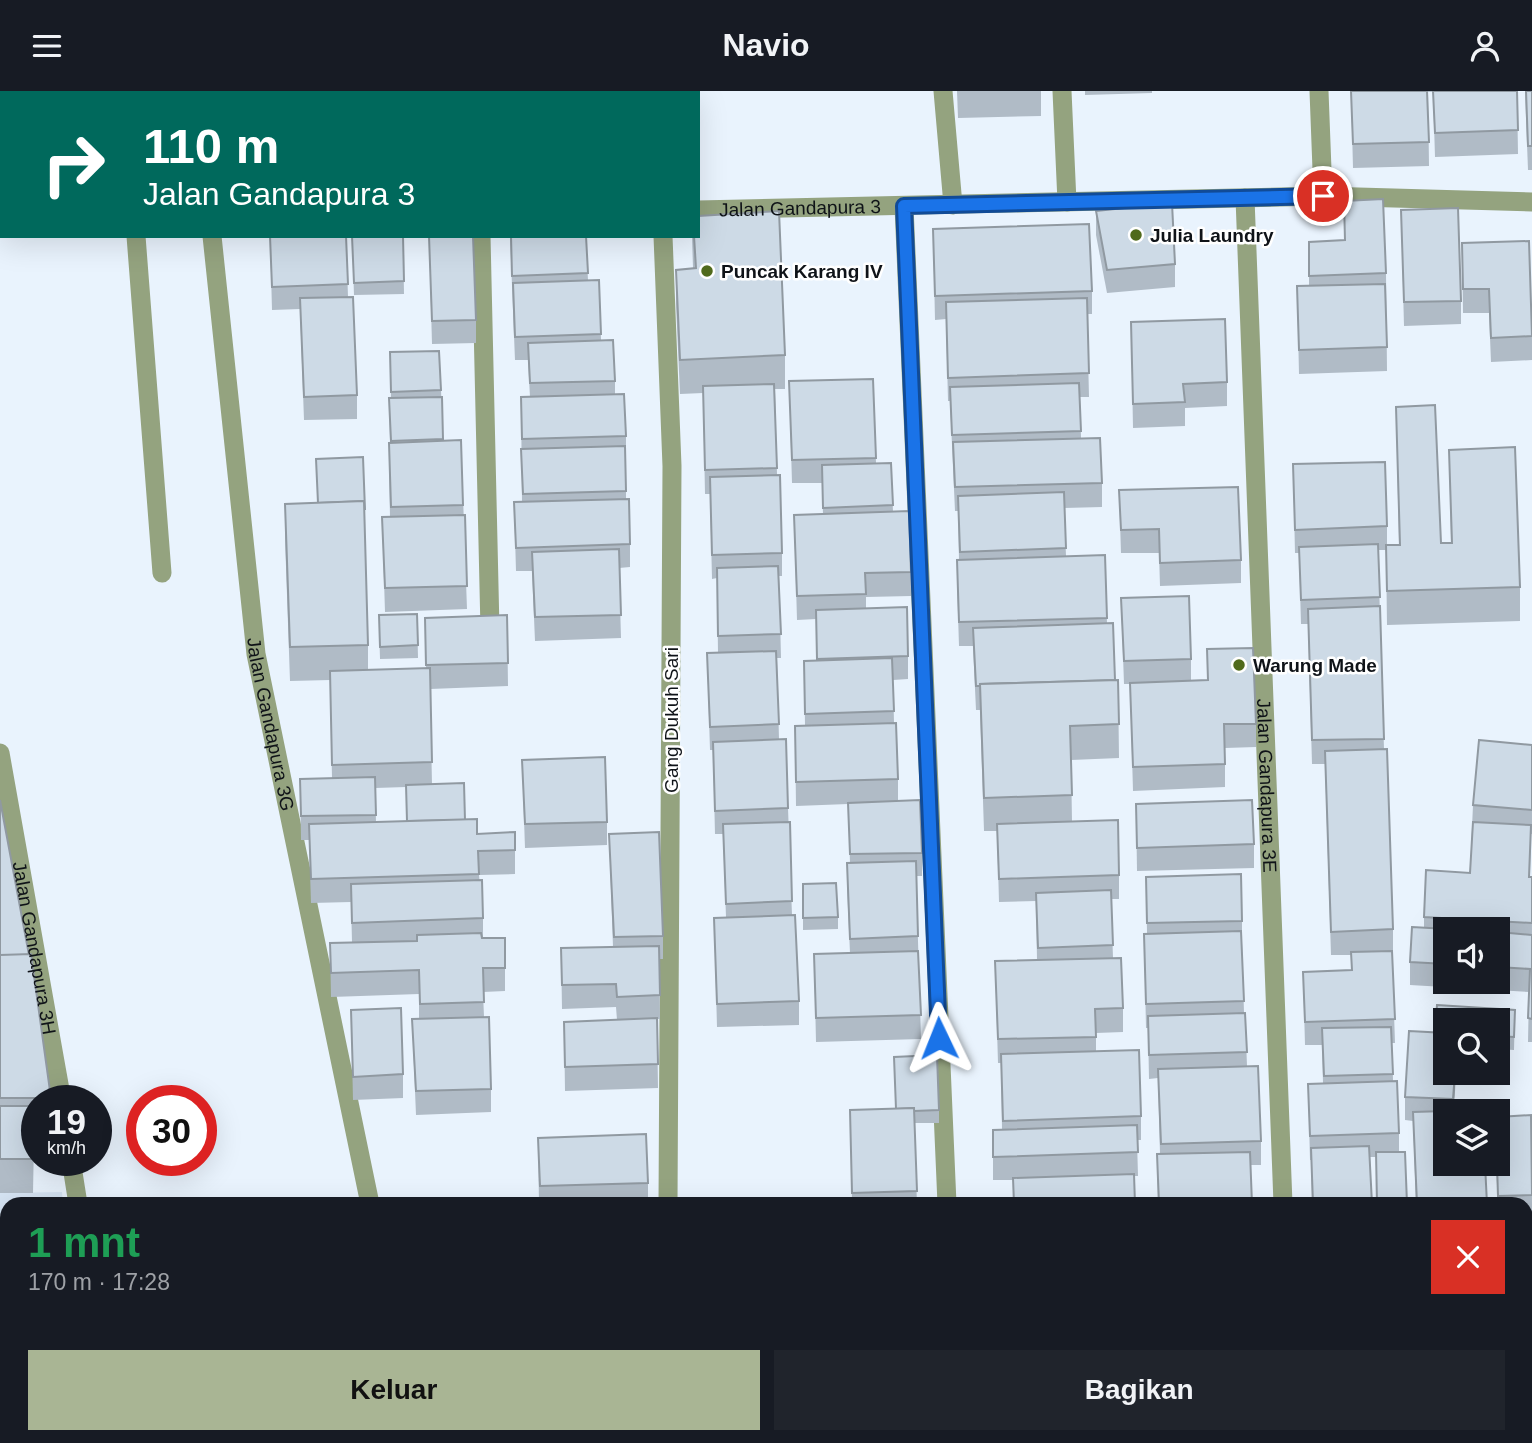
<!DOCTYPE html>
<html lang="id">
<head>
<meta charset="utf-8">
<style>
	body { margin:0; font-family:Arial,sans-serif; background:#20242c; color:#f1f3f6; height:100vh; display:flex; flex-direction:column; font-size:26px; white-space:nowrap }
	* { box-sizing:border-box; margin:0 }
	p { font-size:23px; color:#9ea1a6 }
	.icon { flex:none; width:38px; height:38px; fill:none; stroke:currentColor; stroke-width:2; stroke-linecap:round; stroke-linejoin:round }
	.map { position:relative; flex:1; overflow:hidden }
	.details { position:absolute; left:0px; top:1106px; width:1533px; height:247px; display:flex; flex-direction:column; background:#171b24; border-radius:21px 21px 0 0; box-shadow:0 7px 28px #0002 }
	.details>* { flex:none }
	.hud { position:absolute; left:0px; top:0px; width:700px; height:147px; box-shadow:0 7px 28px #0002; background:#00695c; color:#fff; overflow:hidden }
	.controls { position:absolute; left:1433px; top:826px; display:grid; gap:14px }
	.controls a { display:grid; place-items:center; width:77px; height:77px; border-radius:0px; background:#171b24; box-shadow:0 7px 28px #0002; font-size:35px }
	.speed { position:absolute; left:21px; top:994px; display:flex; gap:14px; font-size:35px; font-weight:700; text-align:center }
	.speed>* { display:grid; place-content:center; width:91px; height:91px; border-radius:50%; background:#171b24; box-shadow:0 7px 28px #0002; line-height:1 }
	.speed small { font-size:18px; font-weight:400 }
	.speed .limit { border:10px solid #d22; background:#fff; color:#111 }
	.pin { position:absolute; display:grid; place-items:center; width:60px; height:60px; color:#fff; margin:-30px; border:4px solid #fff; border-radius:50%; box-shadow:0 2px 7px #0007 }
	.me { position:absolute; width:77px; margin:-38px; rotate:358deg; stroke-linejoin:round; filter:drop-shadow(0 0 5px #0008) }
	.turn { display:flex; align-items:center; gap:24px; height:147px; padding:0 28px; font-size:32px }
	.turn .icon { width:91px; height:91px; stroke-width:2.5 }
	.turn b { display:block; font-size:49px; line-height:60px }
	.round { display:grid; place-items:center; flex:none; width:74px; height:74px; border-radius:0px; background:#20242c }
	.overview { display:flex; align-items:center; justify-content:space-between; height:119px; padding:0 28px }
	h1 { font-size:42px; font-weight:800; line-height:52px; color:#1e9e55 }
	.action { display:flex; gap:14px; margin-top:auto; padding:14px 28px }
	.action a { flex:1; height:80px; border-radius:0px; background:#a9b594; color:#111; font-size:28px; font-weight:800; line-height:80px; text-align:center }
	.action a+a { background:#20242c; color:#f1f3f6 }
	header { display:flex; justify-content:space-between; align-items:center; height:91px; padding:0 28px; background:#171b24; font-size:32px; font-weight:800 }
	.map>svg:first-child { display:block }
	.built { fill:#d6e4f3 }
	.lines { fill:none; stroke-linecap:round; stroke-linejoin:round }
	.service { stroke:#94a37f; stroke-width:19 }
	.minor { stroke:#94a37f; stroke-width:19 }
	.wall { fill:#b0bbc6; fill-rule:evenodd }
	.shaded-wall { fill:#9099a1 }
	.building { fill:#cddae6; stroke:#9099a1; stroke-width:2 }
	.route-casing { stroke:#114b97; stroke-width:18 }
	.route { stroke:#1a73e8; stroke-width:12 }
	.poi-dot { fill:#506a1c; stroke:#fff; stroke-width:2.5 }
	.labels { text-anchor:middle; stroke-width:5; stroke-linejoin:round; paint-order:stroke }
	.street-label { font-size:19px; fill:#0f1318; stroke:#fff }
	.poi-label { font-size:19px; font-weight:bold; fill:#0f1318; stroke:#fff; text-anchor:start }
</style>
</head>
<body>
<header><svg class="icon" aria-label="menu" viewBox="0 0 24 24"><path d="M4 6h16M4 12h16M4 18h16"/></svg>Navio<svg class="icon" aria-label="person" viewBox="0 0 24 24"><circle cx="12" cy="8" r="4"/><path d="M4 21q1-7 8-7t8 7"/></svg></header>
<div class="map">
<svg width="1532" height="1352" viewBox="0 0 1532 1352">
	<rect width="100%" height="100%" fill="#e9f3fd"/>
	<polygon class="built" points="62,1101 63,1113 7,1113 7,1346 83,1346 84,1352 0,1352 0,1102"/>
	<g class="lines">
		<g class="service">
			<polyline points="943,0 953,114"/>
			<polyline points="136,145 162,482"/>
		</g>
		<g class="minor">
			<polyline points="306,0 306,2"/>
			<polyline points="1062,0 1067,111"/>
			<polyline points="1319,0 1323,105"/>
			<polyline points="68,2 68,0"/>
			<path id="s1" d="M1245 107 1283 1113"/>
			<polyline points="904,115 947,1113"/>
			<path id="s2" d="M698 119 1323 105 1532 111"/>
			<polyline points="0,123 2,122"/>
			<path id="s3" d="M212 145 256 563 370 1113"/>
			<polyline points="481,145 490,539"/>
			<polyline points="663,145 672,375 668,1113"/>
			<path id="s4" d="M0 662 62 1010"/>
			<polyline points="71,1069 78,1113"/>
			<polyline points="1526,1294 1532,1295"/>
			<polyline points="99,1346 99,1352"/>
			<polyline points="956,1346 956,1352"/>
			<polyline points="1416,1346 1416,1352"/>
		</g>
	</g>
	<g class="wall">
		<polygon points="957,0 1041,0 1041,25 958,27"/>
		<polygon points="1085,0 1152,0 1152,2 1085,4"/>
		<polygon points="1351,0 1517,0 1518,63 1435,66 1433,1 1428,1 1429,75 1353,77"/>
		<polygon points="1525,0 1532,0 1532,79 1528,79"/>
		<polygon points="1344,110 1386,182 1387,280 1299,283 1297,195 1309,195 1309,151 1345,149"/>
		<polygon points="1401,119 1461,210 1461,233 1404,235"/>
		<polygon points="1096,120 1175,173 1175,196 1107,202 1096,144"/>
		<polygon points="933,138 1092,200 1092,223 1087,223 1089,306 1080,306 1081,347 1102,392 1102,416 1064,417 1066,465 1105,464 1107,533 1115,589 1118,589 1119,667 1071,669 1072,731 1119,784 1119,808 1111,808 1113,867 1123,917 1123,941 1096,942 1096,960 1141,1025 1141,1049 1137,1049 1138,1085 1134,1085 1135,1113 1013,1113 1013,1089 993,1089 993,1039 1002,1039 1001,972 998,972 995,870 1037,869 1036,810 999,811 997,740 984,740 980,619 976,619 973,555 959,555 957,492 957,469 959,469 958,420 955,420 950,310 948,310 946,228 935,229"/>
		<polygon points="270,145 346,145 348,206 357,304 357,328 304,329 300,218 272,219"/>
		<polygon points="352,145 403,145 404,203 354,204"/>
		<polygon points="429,145 476,229 476,252 432,253"/>
		<polygon points="510,145 586,145 588,190 599,189 601,249 615,290 615,303 626,345 626,408 630,453 630,476 619,477 621,547 535,550 532,480 516,480 514,411 522,411 521,306 530,306 528,269 515,269"/>
		<polygon points="692,145 698,145 785,264 785,298 775,298 777,384 782,462 782,485 779,485 781,567 777,567 779,649 788,717 792,824 799,910 799,934 717,936 714,827 726,826 723,743 715,743 713,659 710,659 707,562 718,562 717,487 712,488 710,403 705,403 703,302 680,303 676,213 676,179 693,177"/>
		<polygon points="1462,152 1532,245 1532,269 1491,271 1489,222 1463,222"/>
		<polygon points="1131,231 1227,291 1227,315 1185,317 1185,335 1133,337"/>
		<polygon points="390,261 441,299 443,350 461,349 467,518 385,521 382,426 390,426 389,375 389,352 390,352 389,307 391,307"/>
		<polygon points="873,288 876,372 891,372 893,421 911,481 911,505 866,506 866,517 908,565 908,588 893,589 894,632 898,688 898,710 922,762 922,785 916,785 921,948 816,951 814,863 850,862 847,796 847,772 850,772 848,713 796,715 795,635 805,634 804,570 816,570 816,528 797,529 794,424 823,423 822,392 792,392 789,290"/>
		<polygon points="1396,316 1441,452 1451,452 1449,359 1520,496 1520,530 1387,534 1386,459 1378,459 1384,658 1393,838 1393,862 1392,862 1395,952 1392,952 1393,990 1399,1042 1399,1061 1376,1066 1370,1066 1372,1113 1312,1113 1311,1069 1310,1069 1308,993 1323,992 1322,954 1305,954 1303,881 1351,879 1351,864 1331,864 1325,673 1312,673 1308,533 1301,533 1299,462 1295,462 1293,373 1387,435 1387,454 1399,454"/>
		<polygon points="1119,399 1241,469 1241,492 1160,495 1159,462 1121,462"/>
		<path d="M285 413 368 554V579L426 577 425 527 507 524 508 595 430 598 432 693 477 743 515 741V783L479 784 483 827V847H505V900L483 901 484 926 491 998V1021L416 1024 412 928H419V903L331 906 330 852 352 851 351 811 311 812 309 749H301L300 688 332 687 330 589 290 590 285 447ZM406 696 407 730 376 731 375 697Z"/>
		<polygon points="1121,507 1191,568 1191,590 1207,589 1207,558 1256,633 1256,656 1225,657 1225,696 1133,700 1130,593 1124,593"/>
		<polygon points="417,523 418,567 380,568 379,536"/>
		<path d="M1532 654V743H1531L1530 786H1532V951H1528L1529 901 1410 894V871L1424 837V826L1470 782 1473 714ZM1446 838H1498V891H1446Z"/>
		<polygon points="522,669 607,731 607,754 525,757"/>
		<polygon points="0,709 51,1007 51,1010 37,1010 37,1049 34,1049 33,1102 0,1102"/>
		<polygon points="1136,713 1254,753 1254,777 1137,780"/>
		<polygon points="609,743 663,845 663,868 659,868 660,928 657,928 658,997 565,1000 564,931 617,929 616,916 562,918 561,857 613,856"/>
		<polygon points="1146,786 1242,830 1242,853 1244,922 1245,922 1247,975 1261,1050 1261,1074 1250,1074 1252,1113 1158,1113 1157,1063 1160,1063 1158,987 1149,988 1148,937 1146,937 1144,843 1147,842"/>
		<polygon points="803,793 838,826 838,838 803,839"/>
		<polygon points="1437,914 1515,919 1514,959 1498,958 1498,929 1446,929 1446,982 1456,982 1454,1020 1483,1019 1483,1020 1446,1020 1446,1073 1485,1073 1487,1113 1416,1113 1413,1030 1405,1029 1405,1006 1409,940 1435,942"/>
		<polygon points="351,919 403,983 403,1007 353,1009"/>
		<polygon points="850,1019 939,1019 939,1032 914,1032 917,1113 947,1113 808,1113 852,1109"/>
		<polygon points="538,1047 648,1092 648,1113 539,1113"/>
		<polygon points="1532,1048 1532,1128 1526,1128 1526,1113 1498,1113 1496,1073 1498,1073"/>
		<polygon points="1526,1161 1529,1253 1529,1277 1526,1277"/>
	</g>
	<g class="shaded-wall">
		<polygon points="1455,982 1456,982 1453,1020 1453,1008"/>
		<polygon points="795,1346 798,1346 798,1352 794,1352"/>
	</g>
	<g class="building">
		<polygon points="89,0 139,0 140,2 89,2"/>
		<rect x="201" y="0" width="91" height="2"/>
		<rect x="341" y="0" width="70" height="2"/>
		<polygon points="1351,0 1427,0 1429,51 1353,53"/>
		<polygon points="1433,0 1517,0 1518,39 1435,42"/>
		<polygon points="1526,0 1532,0 1532,55 1528,55"/>
		<polygon points="1383,108 1386,182 1309,185 1309,151 1345,149 1344,110"/>
		<polygon points="1172,112 1175,173 1107,179 1096,120"/>
		<polygon points="1458,117 1461,210 1404,211 1401,119"/>
		<polygon points="779,120 785,264 680,269 676,179 696,177 694,145 698,145 698,125"/>
		<polygon points="1089,133 1092,200 935,205 933,138"/>
		<polygon points="270,145 346,145 348,193 272,196"/>
		<polygon points="352,145 403,145 404,190 354,192"/>
		<polygon points="429,145 473,145 476,229 432,230"/>
		<polygon points="511,145 586,145 588,182 512,185"/>
		<polygon points="1529,150 1532,245 1491,247 1489,198 1463,198 1462,152"/>
		<polygon points="599,189 601,243 515,246 513,192"/>
		<polygon points="1385,193 1387,256 1299,259 1297,195"/>
		<polygon points="353,206 357,304 304,306 300,207"/>
		<polygon points="1087,207 1089,282 948,287 946,211"/>
		<polygon points="1225,228 1227,291 1183,293 1185,311 1133,313 1131,231"/>
		<polygon points="613,249 615,290 530,292 528,252"/>
		<polygon points="439,260 441,299 391,301 390,261"/>
		<polygon points="873,288 876,367 792,369 789,290"/>
		<polygon points="1079,292 1081,340 952,344 950,296"/>
		<polygon points="774,293 777,377 705,379 703,295"/>
		<polygon points="624,303 626,345 522,348 521,306"/>
		<polygon points="442,306 443,348 391,350 389,307"/>
		<polygon points="1435,314 1441,452 1452,452 1449,359 1515,356 1520,496 1387,500 1386,454 1400,454 1396,316"/>
		<polygon points="1100,347 1102,392 955,396 953,351"/>
		<polygon points="461,349 463,414 391,416 389,352"/>
		<polygon points="625,355 626,400 523,403 521,358"/>
		<polygon points="363,366 365,419 364,410 318,412 316,368"/>
		<polygon points="1385,371 1387,435 1295,439 1293,373"/>
		<polygon points="891,372 893,414 823,417 822,374"/>
		<polygon points="780,384 782,462 712,464 710,386"/>
		<polygon points="1238,396 1241,469 1160,472 1159,438 1121,439 1119,399"/>
		<polygon points="1064,401 1066,457 960,461 958,405"/>
		<polygon points="629,408 630,453 516,457 514,411"/>
		<polygon points="364,410 368,554 290,556 285,413"/>
		<polygon points="909,420 911,481 865,482 866,503 797,505 794,424"/>
		<polygon points="465,424 467,495 385,497 382,426"/>
		<polygon points="1378,453 1380,506 1301,509 1299,456"/>
		<polygon points="619,458 621,524 535,526 532,461"/>
		<polygon points="1105,464 1107,527 959,531 957,469"/>
		<polygon points="778,475 781,543 718,545 717,477"/>
		<polygon points="1189,505 1191,568 1124,570 1121,507"/>
		<polygon points="1380,515 1384,648 1312,649 1308,518"/>
		<polygon points="907,516 908,565 817,568 816,519"/>
		<polygon points="417,523 418,554 380,556 379,524"/>
		<polygon points="507,524 508,572 426,574 425,527"/>
		<polygon points="1113,532 1115,589 980,593 980,595 976,595 973,537"/>
		<polygon points="1253,557 1256,633 1224,633 1225,673 1133,676 1130,592 1208,589 1207,558"/>
		<polygon points="776,560 779,633 710,636 707,562"/>
		<polygon points="892,567 894,620 805,623 804,570"/>
		<polygon points="430,577 432,671 332,674 330,580"/>
		<polygon points="1118,589 1119,633 1070,635 1072,704 984,707 980,593"/>
		<polygon points="896,632 898,688 796,691 795,635"/>
		<polygon points="786,648 788,717 715,720 713,651"/>
		<polygon points="1479,649 1532,654 1532,719 1473,714"/>
		<polygon points="1387,658 1393,838 1331,841 1325,660"/>
		<polygon points="605,666 607,731 525,733 522,669"/>
		<polygon points="375,686 376,724 301,725 300,688"/>
		<polygon points="464,692 465,729 407,730 406,694"/>
		<polygon points="0,709 29,864 0,864"/>
		<polygon points="920,709 922,762 850,763 848,712"/>
		<polygon points="1252,709 1254,753 1137,757 1136,713"/>
		<polygon points="477,728 477,743 515,741 515,759 478,760 479,783 311,788 309,733"/>
		<polygon points="1118,729 1119,784 999,788 997,733"/>
		<polygon points="790,731 792,810 726,813 723,733"/>
		<polygon points="1473,731 1531,734 1529,786 1532,786 1532,832 1424,826 1426,779 1470,782"/>
		<polygon points="659,741 663,845 614,846 609,743"/>
		<polygon points="916,770 918,845 850,848 847,772"/>
		<polygon points="1241,783 1242,830 1147,832 1146,786"/>
		<polygon points="482,789 483,827 352,832 351,793"/>
		<polygon points="836,792 838,826 803,827 803,793"/>
		<polygon points="1111,799 1113,854 1038,857 1036,802"/>
		<polygon points="795,824 799,910 717,913 714,827"/>
		<polygon points="1412,836 1447,838 1446,838 1446,873 1410,871"/>
		<polygon points="1241,840 1244,910 1146,913 1144,843"/>
		<polygon points="1498,841 1532,844 1532,928 1528,927 1530,878 1498,876"/>
		<polygon points="481,842 482,847 505,847 505,877 483,877 484,911 420,913 419,879 331,882 330,852 417,850 417,844"/>
		<polygon points="659,855 660,904 617,906 616,893 562,894 561,857"/>
		<polygon points="918,860 921,924 816,927 814,863"/>
		<polygon points="1392,860 1395,928 1305,931 1303,881 1352,879 1351,861"/>
		<polygon points="31,863 51,1007 0,1007 0,864"/>
		<polygon points="1121,867 1123,917 1095,918 1096,946 998,948 995,870"/>
		<polygon points="1437,914 1515,919 1514,946 1498,945 1498,929 1446,929 1446,942 1435,942"/>
		<polygon points="401,917 403,983 353,986 351,919"/>
		<polygon points="1245,922 1247,961 1149,964 1148,925"/>
		<polygon points="489,926 491,998 416,1000 412,928"/>
		<polygon points="657,927 658,973 565,976 564,931"/>
		<polygon points="1391,936 1393,983 1324,985 1322,937"/>
		<polygon points="1409,940 1446,942 1446,982 1455,982 1453,1008 1405,1006"/>
		<polygon points="1139,959 1141,1025 1003,1030 1001,963"/>
		<polygon points="937,964 939,1019 914,1020 914,1017 896,1018 894,966"/>
		<polygon points="1258,975 1261,1050 1161,1053 1158,978"/>
		<polygon points="1397,990 1399,1042 1310,1045 1308,993"/>
		<polygon points="0,1015 34,1015 33,1068 0,1068"/>
		<polygon points="914,1017 917,1100 852,1102 850,1019"/>
		<polygon points="1483,1019 1483,1020 1450,1020"/>
		<polygon points="1446,1020 1446,1073 1485,1073 1487,1113 1417,1113 1413,1021"/>
		<polygon points="1531,1024 1532,1104 1498,1105 1497,1073 1498,1073 1498,1026"/>
		<polygon points="1137,1034 1138,1061 993,1066 993,1039"/>
		<polygon points="646,1043 648,1092 540,1095 538,1047"/>
		<polygon points="1369,1055 1372,1113 1313,1113 1311,1057"/>
		<polygon points="1250,1061 1252,1113 1159,1113 1157,1063"/>
		<polygon points="1376,1061 1405,1061 1407,1113 1377,1113"/>
		<polygon points="1134,1083 1135,1113 1014,1113 1013,1087"/>
		<polygon points="869,1108 869,1113 808,1113 808,1110"/>
		<polygon points="1526,1161 1529,1253 1526,1253"/>
		<polygon points="0,1244 7,1244 7,1346 75,1346 75,1352 0,1352"/>
		<polygon points="698,1346 795,1346 794,1352 697,1352"/>
		<polygon points="850,1346 944,1346 943,1352 850,1352"/>
		<rect x="997" y="1346" width="120" height="6"/>
		<rect x="1128" y="1346" width="38" height="6"/>
		<rect x="1206" y="1346" width="110" height="6"/>
	</g>
	<g class="lines">
		<g class="route-casing">
			<polyline id="route" points="939,947 904,115 1323,105"/>
		</g>
		<use href="#route" class="route"/>
	</g>
	<g class="poi-dot">
		<circle cx="1136" cy="144" r="7"/>
		<circle cx="707" cy="180" r="7"/>
		<circle cx="1239" cy="574" r="7"/>
	</g>
	<g class="labels">
		<g class="street-label">
			<text dy="7" stroke="none"><textPath href="#s2" startOffset="102">Jalan Gandapura 3</textPath></text>
			<text transform="translate(671 629) rotate(-90)" y="7">Gang Dukuh Sari</text>
			<text dy="7" stroke="none"><textPath href="#s3" startOffset="492">Jalan Gandapura 3G</textPath></text>
			<text dy="7" stroke="none"><textPath href="#s1" startOffset="588">Jalan Gandapura 3E</textPath></text>
			<text dy="7" stroke="none"><textPath href="#s4" startOffset="198">Jalan Gandapura 3H</textPath></text>
		</g>
		<g class="poi-label">
			<text x="1150" y="151">Julia Laundry</text>
			<text x="721" y="187">Puncak Karang IV</text>
			<text x="1253" y="581">Warung Made</text>
		</g>
	</g>
</svg>
<div class="controls">
<a><svg class="icon" aria-label="sound" viewBox="0 0 24 24"><path d="M4 9h4l5-4v14l-5-4H4zM17 9q2 3 0 6"/></svg></a>
<a><svg class="icon" aria-label="search" viewBox="0 0 24 24"><circle cx="10" cy="10" r="6"/><path d="M15 15l6 6"/></svg></a>
<a><svg class="icon" aria-label="layers" viewBox="0 0 24 24"><path d="M12 4l9 5-9 5-9-5zM3 14l9 5 9-5"/></svg></a>
</div>
<div class="speed"><div>19<small>km/h</small></div><div class="limit">30</div></div>
<div class="pin" style="left:1323px;top:105px;background:#d93025"><svg class="icon" aria-label="arrive" viewBox="0 0 24 24"><path d="M6 21V4h12l-3 4 3 4H6"/></svg></div>
<svg class="me" style="left:939px;top:947px" viewBox="-20 -20 40 40"><path d="M0-17L14 15 0 8-14 15z" fill="#1a73e8" stroke="#fff" stroke-width="4"/></svg>
<div class="hud">
<div class="turn"><svg class="icon" aria-label="right" viewBox="0 0 24 24"><path d="M7 20v-9h11M14 6l5 5-5 5"/></svg><div><b>110 m</b>Jalan Gandapura 3</div></div>
</div>
<section class="details">
<div class="overview"><div><h1>1 mnt</h1><p>170 m · 17:28</p></div><a class="round" style="background:#d93025;color:#fff"><svg class="icon" aria-label="close" viewBox="0 0 24 24"><path d="M6 6l12 12M18 6L6 18"/></svg></a></div>
<div class="action"><a>Keluar</a><a>Bagikan</a></div>
</section>
</div>
</body>
</html>
